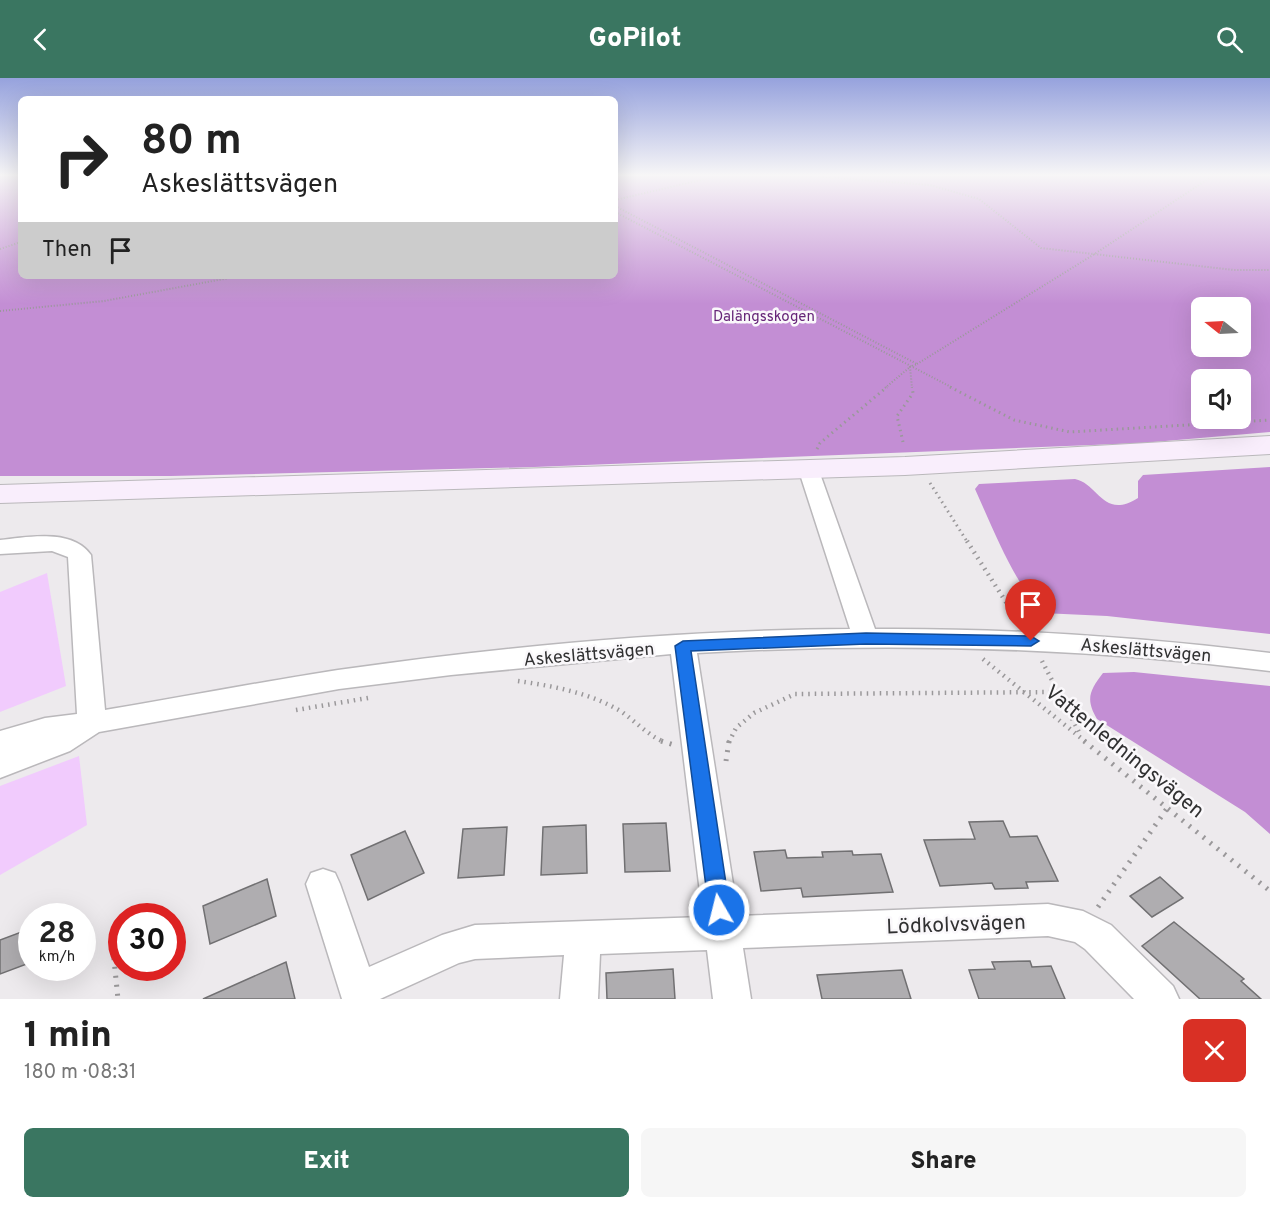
<!DOCTYPE html>
<html lang="en">
<head>
<meta charset="utf-8">
<style>
	body { margin:0; font-family:Overpass,sans-serif; background:#f6f6f6; color:#222; height:100vh; display:flex; flex-direction:column; font-size:22px; white-space:nowrap }
	* { box-sizing:border-box; margin:0 }
	p { font-size:20px; color:#767676 }
	.icon { flex:none; width:33px; height:33px; fill:none; stroke:currentColor; stroke-width:2; stroke-linecap:round; stroke-linejoin:round }
	.map { position:relative; height:921px; overflow:hidden }
	.side { display:flex; flex-direction:column; background:#fff; flex:1 }
	.side>* { flex:none }
	.guide { position:absolute; left:18px; top:18px; width:600px; height:183px; border-radius:9px; box-shadow:0 6px 24px #0002; background:#fff; color:#222; overflow:hidden }
	.needle { width:39px; rotate:288deg }
	.tools { position:absolute; left:1191px; top:219px; display:grid; gap:12px }
	.tools a { display:grid; place-items:center; width:60px; height:60px; border-radius:9px; background:#fff; box-shadow:0 6px 24px #0002; font-size:30px }
	.speed { position:absolute; left:18px; top:825px; display:flex; gap:12px; font-size:30px; font-weight:700; text-align:center }
	.speed>* { display:grid; place-content:center; width:78px; height:78px; border-radius:50%; background:#fff; box-shadow:0 6px 24px #0002; line-height:1 }
	.speed small { font-size:15px; font-weight:400 }
	.speed .limit { border:9px solid #d22; background:#fff; color:#111 }
	.pin { position:absolute; display:grid; place-items:center; width:51px; height:51px; color:#fff; margin:-62px -26px; border-radius:50% 50% 50% 0; rotate:-45deg; box-shadow:0 0 6px #0007 }
	.pin .icon { rotate:45deg }
	.me { position:absolute; width:66px; margin:-33px; rotate:352deg; stroke-linejoin:round; filter:drop-shadow(0 0 4px #0008) }
	.turn { display:flex; align-items:center; gap:21px; height:126px; padding:0 24px; font-size:27px }
	.turn .icon { width:78px; height:78px; stroke-width:2.5 }
	.turn b { display:block; font-size:42px; line-height:51px }
	.then { display:flex; align-items:center; height:57px; padding:0 24px; background:#0003; gap:12px; font-size:22px }
	.round { display:grid; place-items:center; flex:none; width:63px; height:63px; border-radius:9px; background:#f6f6f6 }
	.headline { display:flex; align-items:center; justify-content:space-between; height:102px; padding:0 24px }
	h1 { font-size:36px; font-weight:800; line-height:45px }
	.primary-button { display:flex; gap:12px; margin-top:auto; padding:12px 24px }
	.primary-button a { flex:1; height:69px; border-radius:9px; background:#3a7661; color:#fff; font-size:24px; font-weight:800; line-height:69px; text-align:center }
	.primary-button a+a { background:#f6f6f6; color:#222 }
	header { display:flex; justify-content:space-between; align-items:center; height:78px; padding:0 24px; background:#3a7661; color:#fff; font-size:27px; font-weight:800 }
	.map>svg:first-child { display:block }
	.green { fill:#f1cbfd }
	.forest { fill:#c38ed4; fill-rule:evenodd }
	.building { fill:#afadb0; stroke:#717072; stroke-width:1.5 }
	.lines { fill:none; stroke-linecap:round; stroke-linejoin:round }
	.minor-casing { stroke:#bab8bb; stroke-width:3 }
	.secondary-casing { stroke:#bab8bb; stroke-width:2 }
	.path-far3 { stroke:#9a989a; stroke-width:2; stroke-dasharray:1 2; stroke-linecap:butt }
	.path-far2 { stroke:#9a989a; stroke-width:3; stroke-dasharray:1.5 4; stroke-linecap:butt }
	.path-far1 { stroke:#9a989a; stroke-width:4.5; stroke-dasharray:1.5 5; stroke-linecap:butt }
	.path { stroke:#9a989a; stroke-width:5; stroke-dasharray:2 7; stroke-linecap:butt }
	.minor { fill:#fff; fill-rule:evenodd }
	.secondary { fill:#f9eefc; fill-rule:evenodd }
	.route { fill:#1a73e8; stroke:#114b97; stroke-width:1.5 }
	.labels { text-anchor:middle; stroke-width:5; stroke-linejoin:round; paint-order:stroke }
	.far-park-label { font-size:15px; fill:#662578; stroke:#faf8fb }
	.street-label { font-size:18px; fill:#313132; stroke:#faf8fb }
	.near-street-label { font-size:21px; fill:#313132; stroke:#faf8fb }
</style>
</head>
<body>
<header><svg class="icon" aria-label="back" viewBox="0 0 24 24"><path d="M15 5l-7 7 7 7"/></svg>GoPilot<svg class="icon" aria-label="search" viewBox="0 0 24 24"><circle cx="10" cy="10" r="6"/><path d="M15 15l6 6"/></svg></header>
<div class="map">
<svg width="1270" height="921" viewBox="0 0 1270 921">
	<rect width="100%" height="100%" fill="#edeaed"/>
	<g class="green">
		<polygon points="47,495 66,608 0,634 0,514"/>
		<polygon points="79,678 87,747 0,797 0,708"/>
	</g>
	<g class="forest">
		<path d="M0 97H21V198H615V97H1270V354L1142 365 534 389 171 398H0ZM1202 230H1240V268H1202ZM1202 302H1240V340H1202Z"/>
		<path d="M1270 389V556L1107 538 1042 535C1012 500 994 453 975 411L979 406 1075 401C1099 406 1103 442 1138 420V403L1143 397Z"/>
		<path d="M1134 594 1270 608V756L1245 734 1097 641C1085 621 1090 612 1103 595Z"/>
	</g>
	<g class="building">
		<polygon points="1003,743 1010,759 1037,758 1058,803 1026,804 1028,810 995,811 992,805 940,808 924,762 975,761 969,744"/>
		<polygon points="666,745 670,793 625,794 623,746"/>
		<polygon points="586,747 587,795 541,797 543,749"/>
		<polygon points="507,749 504,797 458,800 463,751"/>
		<polygon points="405,753 424,795 368,822 351,777"/>
		<polygon points="785,772 787,780 823,779 822,774 852,773 853,777 881,776 893,814 803,819 801,810 761,813 754,774"/>
		<polygon points="1160,799 1183,820 1152,839 1130,818"/>
		<polygon points="267,801 276,838 210,866 203,828"/>
		<polygon points="1174,844 1244,901 1241,903 1261,921 1200,921 1142,868"/>
		<polygon points="32,850 32,884 0,896 0,862"/>
		<polygon points="1030,883 1032,889 1051,888 1065,921 979,921 969,892 995,891 992,884"/>
		<polygon points="286,884 295,921 203,921"/>
		<polygon points="673,891 675,921 607,921 606,895"/>
		<polygon points="902,892 911,921 822,921 817,897"/>
	</g>
	<g class="lines">
		<g class="minor-casing">
			<path id="minor" d="M808 384 815 386 818 390 875 551C1007 550 1139 559 1270 575V593C1079 569 889 564 697 575L738 838 1048 826 1083 833 1111 847 1173 908 1179 921H1134L1085 871 1075 864 1048 858 743 870 751 921H713L707 872 600 876 598 921H560L564 877 475 881 459 885 380 921H342L306 806 311 795 323 791 335 795 340 806 369 889 442 857 475 847 703 839 671 576 451 597 339 611 233 630 99 654 70 673 0 700V653L45 640 77 636 68 479 52 473 0 476V462C27 459 72 450 91 477L105 632C183 619 260 604 338 592 507 568 679 552 850 551L798 390 801 386Z"/>
		</g>
		<g class="secondary-casing">
			<polygon id="secondary" points="1270,358 1270,376 905,397 0,425 0,407 905,379"/>
		</g>
		<g class="path-far3">
			<polyline points="799,97 930,107 979,121 1041,170 1234,192 1270,192"/>
			<polyline points="615,122 722,97"/>
			<polyline points="615,128 917,286 910,289 912,310"/>
			<polyline points="615,134 953,310"/>
			<polyline points="0,171 21,164"/>
			<polyline points="0,233 104,223 240,198"/>
			<polyline points="917,286 1093,177 1214,97"/>
			<polyline points="885,310 910,289"/>
		</g>
		<g class="path-far2">
			<polyline points="950,309 1014,342 1070,354 1270,342"/>
			<polyline points="903,364 897,338 913,315 912,309"/>
			<polyline points="817,371 820,365 887,309"/>
			<polyline points="930,405 968,465"/>
		</g>
		<g class="path-far1">
			<polyline points="967,463 1018,543"/>
			<polyline points="983,581 1086,664"/>
			<polyline points="1042,583 1080,656"/>
			<path d="M518 603C553 608 591 615 622 634 636 644 648 657 664 664"/>
			<polyline points="296,632 368,620"/>
			<polyline points="729,664 736,650 754,635 795,616 1057,614"/>
		</g>
		<g class="path">
			<polyline points="661,663 674,667"/>
			<polyline points="1084,663 1270,813"/>
			<polyline points="726,683 729,663"/>
			<polyline points="1098,829 1168,729"/>
			<polyline points="112,862 118,921"/>
		</g>
		<use href="#minor" class="minor"/>
		<use href="#secondary" class="secondary"/>
	</g>
	<linearGradient id="sky" x2="0" y2="1"><stop stop-color="#96a2dd"/><stop offset="0.43" stop-color="#f7f6f7"/><stop offset="1" stop-color="#f7f6f7" stop-opacity="0"/></linearGradient>
	<rect width="1270" height="226" fill="url(#sky)"/>
	<polygon class="route" points="866,555 1031,558 1039,563 1031,568 866,566 691,573 730,832 727,839 719,842 712,839 709,832 675,568 683,563"/>
	<g class="labels">
		<g class="far-park-label">
			<text x="764" y="243">Dalängsskogen</text>
		</g>
		<g class="street-label">
			<text transform="translate(1146 572) rotate(5)" y="6">Askeslättsvägen</text>
			<text transform="translate(589 576) rotate(-5)" y="6">Askeslättsvägen</text>
		</g>
		<g class="near-street-label">
			<text transform="translate(1125 673) rotate(39)" y="7">Vattenledningsvägen</text>
			<text transform="translate(956 846) rotate(-2)" y="7">Lödkolvsvägen</text>
		</g>
	</g>
</svg>
<div class="tools">
<a><svg class="needle" viewBox="-14 -14 28 28"><path d="M0-13l5 13h-10z" fill="#e53935"/><path d="M0 13l5-13h-10z" fill="#767676"/></svg></a>
<a><svg class="icon" aria-label="sound" viewBox="0 0 24 24"><path d="M4 9h4l5-4v14l-5-4H4zM17 9q2 3 0 6"/></svg></a>
</div>
<div class="speed"><div>28<small>km/h</small></div><div class="limit">30</div></div>
<div class="pin" style="left:1031px;top:563px;background:#d93025"><svg class="icon" aria-label="arrive" viewBox="0 0 24 24"><path d="M6 21V4h12l-3 4 3 4H6"/></svg></div>
<svg class="me" style="left:719px;top:832px" viewBox="-20 -20 40 40"><circle r="17" fill="#1a73e8" stroke="#fff" stroke-width="3"/><path d="M0-11L8 9 0 5-8 9z" fill="#fff"/></svg>
<div class="guide">
<div class="turn"><svg class="icon" aria-label="right" viewBox="0 0 24 24"><path d="M7 20v-9h11M14 6l5 5-5 5"/></svg><div><b>80 m</b>Askeslättsvägen</div></div>
<div class="then">Then<svg class="icon" aria-label="arrive" viewBox="0 0 24 24"><path d="M6 21V4h12l-3 4 3 4H6"/></svg></div>
</div>
</div>
<section class="side">
<div class="headline"><div><h1>1 min</h1><p>180 m · 08:31</p></div><a class="round" style="background:#d93025;color:#fff"><svg class="icon" aria-label="close" viewBox="0 0 24 24"><path d="M6 6l12 12M18 6L6 18"/></svg></a></div>
<div class="primary-button"><a>Exit</a><a>Share</a></div>
</section>
</body>
</html>
